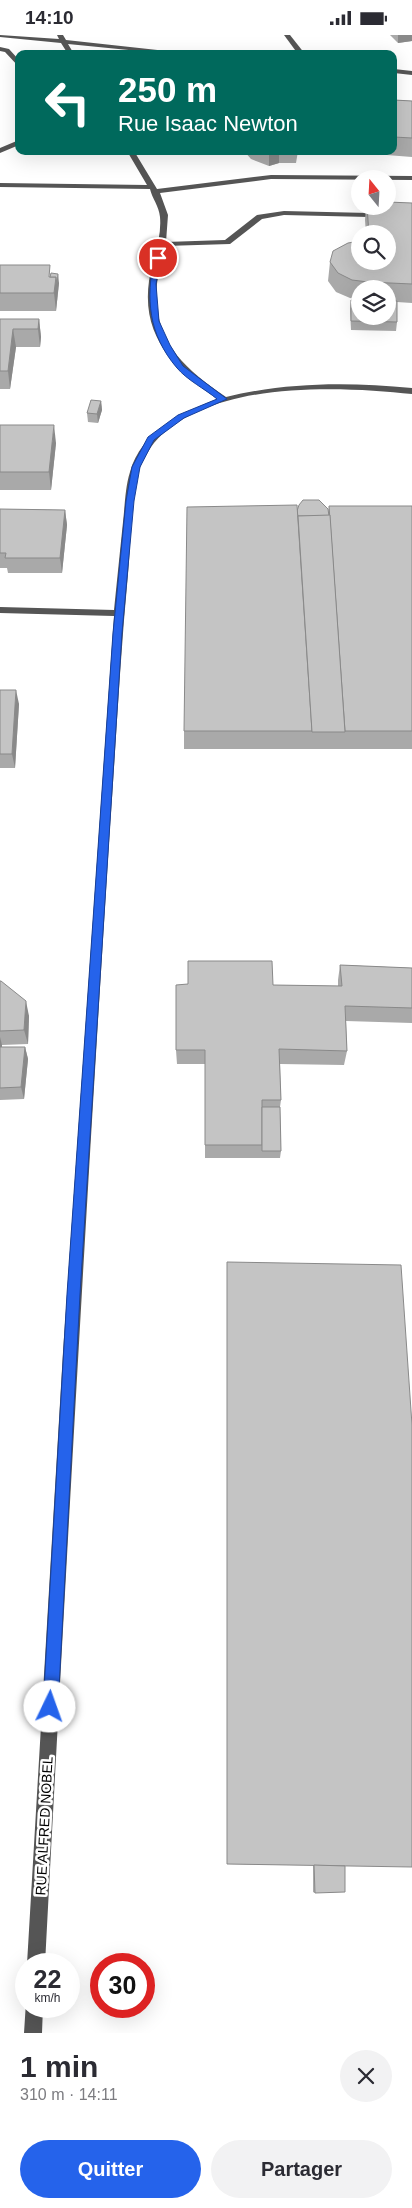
<!DOCTYPE html>
<html lang="fr">
<head>
<meta charset="utf-8">
<style>
	body { margin:0; font-family:Helvetica,sans-serif; background:#f2f2f3; color:#2b2b33; height:100vh; display:flex; flex-direction:column; font-size:19px; white-space:nowrap }
	* { box-sizing:border-box; margin:0 }
	p { font-size:16px; color:#7c7c81 }
	.icon { flex:none; width:28px; height:28px; fill:none; stroke:currentColor; stroke-width:2; stroke-linecap:round; stroke-linejoin:round }
	.map { position:relative; height:1998px; overflow:hidden }
	.panel { display:flex; flex-direction:column; background:#fff; flex:1 }
	.panel>* { flex:none }
	.banner { position:absolute; left:15px; top:15px; width:382px; height:105px; border-radius:10px; box-shadow:0 5px 20px #0002; background:#00695c; color:#fff; overflow:hidden }
	.needle { width:32px; rotate:342deg }
	.buttons { position:absolute; left:351px; top:135px; display:grid; gap:10px }
	.buttons a { display:grid; place-items:center; width:45px; height:45px; border-radius:50%; background:#fff; box-shadow:0 5px 20px #0002; font-size:25px }
	.speed { position:absolute; left:15px; top:1918px; display:flex; gap:10px; font-size:25px; font-weight:700; text-align:center }
	.speed>* { display:grid; place-content:center; width:65px; height:65px; border-radius:50%; background:#fff; box-shadow:0 5px 20px #0002; line-height:1 }
	.speed small { font-size:12px; font-weight:400 }
	.speed .limit { border:8px solid #d22; background:#fff; color:#111 }
	.pin { position:absolute; display:grid; place-items:center; width:42px; height:42px; color:#fff; margin:-21px; border:2px solid #fff; border-radius:50%; box-shadow:0 1px 5px #0007 }
	.me { position:absolute; width:55px; margin:-28px; rotate:3deg; stroke-linejoin:round; filter:drop-shadow(0 0 4px #0008) }
	.turn { display:flex; align-items:center; gap:18px; height:105px; padding:0 20px; font-size:22px }
	.turn .icon { width:65px; height:65px; stroke-width:2.5 }
	.turn b { display:block; font-size:35px; line-height:42px }
	.round { display:grid; place-items:center; flex:none; width:52px; height:52px; border-radius:26px; background:#f2f2f3 }
	.overview { display:flex; align-items:center; justify-content:space-between; height:85px; padding:0 20px }
	h1 { font-size:30px; font-weight:700; line-height:38px }
	.action { display:flex; gap:10px; margin-top:auto; padding:10px 20px }
	.action a { flex:1; height:58px; border-radius:30px; background:#2563eb; color:#fff; font-size:20px; font-weight:700; line-height:58px; text-align:center }
	.action a+a { background:#f2f2f3; color:#2b2b33 }
	.status { display:flex; justify-content:space-between; align-items:center; height:35px; padding:0 25px; background:#fff; direction:ltr }
	.status svg { height:14px; fill:currentColor }
	.map>svg:first-child { display:block }
	.lines { fill:none; stroke-linecap:round; stroke-linejoin:round }
	.minor { fill:#555; fill-rule:evenodd }
	.wall { fill:#a9a9a9 }
	.shaded-wall { fill:#898989 }
	.building { fill:#c4c4c4; stroke:#898989 }
	.route { fill:#2563eb; stroke:#184099 }
	.labels { text-anchor:middle; stroke-width:5; stroke-linejoin:round; paint-order:stroke }
	.street-label { font-size:14px; fill:#000; stroke:#fff }
</style>
</head>
<body>
<div class="status"><b>14:10</b><svg viewBox="0 0 49 12"><path d="M0 12V9h3v3zM5 12V6h3v6zM10 12V3h3v9zM15 12V0h3v12zM26 1h20v11H26zM47 4h2v5h-2z"/></svg></div>
<div class="map">
<svg width="412" height="1998" viewBox="0 0 412 1998">
	<rect width="100%" height="100%" fill="#fff"/>
	<g class="lines">
		<g class="minor">
			<polygon points="0,0 59,4 57,0 63,0 66,5 194,19 169,19 68,9 74,19 68,19 61,8 0,2"/>
			<polygon points="284,0 290,0 305,19 298,19"/>
			<polygon points="0,12 9,14 19,25 19,32 5,17 0,16"/>
			<polygon points="394,34 412,36 412,40 394,38"/>
			<polygon points="19,105 19,110 0,118 0,113"/>
			<path d="M127 116H134L157 154 271 140 412 141V145L271 144 160 158 168 180 166 207 225 205 257 180 284 176 412 179V183L284 180 262 184 230 209 165 211C162 224 158 236 157 249 152 306 184 333 226 362 288 347 348 347 412 353V359C338 351 208 345 154 408 147 417 140 430 138 440 130 472 131 507 128 539 120 623 116 708 110 792 86 1171 65 1550 45 1929H27L63 1317 114 581 0 578V572L114 575C117 545 120 516 123 487 125 470 125 453 130 437 141 397 182 377 218 364 176 335 141 303 149 246 152 224 162 204 160 182 159 171 152 163 150 154L0 152V148L147 150Z"/>
			<polygon points="26,1967 26,1971 43,1971 42,1998 24,1998"/>
		</g>
	</g>
	<g class="wall">
		<polygon points="390,0 412,0 412,6 398,8"/>
		<polygon points="394,65 412,66 412,122 336,116 394,116"/>
		<polygon points="244,116 298,116 296,128 279,128 269,131 251,124"/>
		<polygon points="412,168 412,268 397,267 397,287 396,296 351,295 350,274 351,265 388,281 388,254 360,254 360,265 350,263 336,257 328,246 330,227 388,199 366,199 365,185 366,171 388,171"/>
		<polygon points="0,230 59,248 56,276 0,276"/>
		<polygon points="0,284 39,284 41,302 40,312 16,312 10,354 0,354"/>
		<polygon points="101,366 102,375 98,388 88,387 87,378"/>
		<polygon points="0,390 56,408 51,455 0,455"/>
		<polygon points="329,471 412,471 412,714 184,714 184,696 297,476 328,479"/>
		<polygon points="0,474 65,475 67,490 62,538 8,538 7,533 0,533"/>
		<polygon points="0,655 19,669 15,733 0,733"/>
		<polygon points="340,930 412,933 412,988 346,986 347,1016 344,1030 280,1029 281,1065 280,1072 281,1116 280,1123 205,1123 205,1029 177,1029 176,1015 273,950 338,951 338,945"/>
		<polygon points="0,946 29,981 28,1009 2,1010 2,1012 25,1012 28,1024 24,1064 0,1065"/>
		<polygon points="227,1227 345,1831 315,1858 313,1857 313,1830 227,1829"/>
	</g>
	<g class="shaded-wall">
		<polygon points="398,0 412,0 412,6 398,8"/>
		<polygon points="269,116 279,116 279,128 269,131"/>
		<polygon points="58,239 59,248 56,276 54,258 56,242"/>
		<polygon points="39,284 41,302 40,312 38,294"/>
		<polygon points="13,294 16,312 10,354 8,336"/>
		<polygon points="101,366 102,375 98,388 97,379"/>
		<polygon points="54,390 56,408 51,455 49,437"/>
		<polygon points="65,475 67,490 62,538 60,523"/>
		<polygon points="16,655 19,669 15,733 12,719"/>
		<polygon points="26,966 29,981 28,1009 24,995"/>
		<polygon points="0,1002 2,1010 0,1028"/>
		<polygon points="25,1012 28,1024 24,1064 21,1052"/>
	</g>
	<g class="building">
		<polygon points="394,65 412,66 412,103 394,102"/>
		<polygon points="388,167 412,168 412,249 368,247 352,245 338,238 330,227 333,216 348,208 360,206 360,226 388,226 388,199 369,199 367,171 388,171"/>
		<polygon points="0,230 50,230 49,242 56,242 54,258 0,258"/>
		<polygon points="51,238 58,239 57,250 56,242 50,242"/>
		<polygon points="351,265 360,265 360,281 388,281 388,266 397,266 397,287 351,286"/>
		<polygon points="0,284 39,284 38,294 13,294 8,336 0,336"/>
		<polygon points="91,365 101,366 97,379 87,378"/>
		<polygon points="0,390 54,390 49,437 0,437"/>
		<polygon points="303,465 319,465 328,474 329,481 298,481 298,482 297,476 299,470"/>
		<polygon points="297,470 312,696 184,696 187,472"/>
		<polygon points="329,471 412,471 412,696 345,696"/>
		<polygon points="0,474 65,475 60,523 5,523 6,518 0,518"/>
		<polygon points="330,480 345,697 312,697 298,481"/>
		<polygon points="0,655 16,655 12,719 0,719"/>
		<polygon points="188,926 272,926 273,950 342,951 340,930 412,933 412,973 345,971 347,1016 279,1014 281,1065 262,1065 262,1110 205,1110 205,1015 176,1015 176,950 188,949"/>
		<polygon points="0,946 1,946 26,966 24,995 0,996"/>
		<polygon points="0,1012 25,1012 21,1052 0,1053"/>
		<polygon points="262,1072 280,1072 281,1116 262,1116"/>
		<polygon points="227,1227 401,1230 412,1390 412,1832 227,1829"/>
		<polygon points="314,1830 345,1831 345,1857 315,1858"/>
	</g>
	<path class="route" d="M158 221 161 223 156 249 159 286 170 310 183 331 227 364 184 383 154 405 140 432 134 466 122 598 80 1259 58 1672 56 1678 50 1680 45 1678 43 1672 67 1259 113 598 126 466 132 432 148 402 178 380 217 364C205 354 187 345 177 333 148 299 146 264 154 223Z"/>
	<g class="labels">
		<g class="street-label">
			<text transform="translate(44 1791) rotate(-87)" y="5">RUE ALFRED NOBEL</text>
		</g>
	</g>
</svg>
<div class="buttons">
<a><svg class="needle" viewBox="-14 -14 28 28"><path d="M0-13l5 13h-10z" fill="#e53935"/><path d="M0 13l5-13h-10z" fill="#7c7c81"/></svg></a>
<a><svg class="icon" aria-label="search" viewBox="0 0 24 24"><circle cx="10" cy="10" r="6"/><path d="M15 15l6 6"/></svg></a>
<a><svg class="icon" aria-label="layers" viewBox="0 0 24 24"><path d="M12 4l9 5-9 5-9-5zM3 14l9 5 9-5"/></svg></a>
</div>
<div class="speed"><div>22<small>km/h</small></div><div class="limit">30</div></div>
<div class="pin" style="left:158px;top:223px;background:#d93025"><svg class="icon" aria-label="arrive" viewBox="0 0 24 24"><path d="M6 21V4h12l-3 4 3 4H6"/></svg></div>
<svg class="me" style="left:50px;top:1672px" viewBox="-20 -20 40 40"><circle r="19" fill="#fff"/><path d="M0-13L10 11 0 6-10 11z" fill="#2563eb"/></svg>
<div class="banner">
<div class="turn"><svg class="icon" aria-label="left" viewBox="0 0 24 24"><path d="M17 20v-9H6M10 6l-5 5 5 5"/></svg><div><b>250 m</b>Rue Isaac Newton</div></div>
</div>
</div>
<section class="panel">
<div class="overview"><div><h1>1 min</h1><p>310 m · 14:11</p></div><a class="round"><svg class="icon" aria-label="close" viewBox="0 0 24 24"><path d="M6 6l12 12M18 6L6 18"/></svg></a></div>
<div class="action"><a>Quitter</a><a>Partager</a></div>
</section>
</body>
</html>
